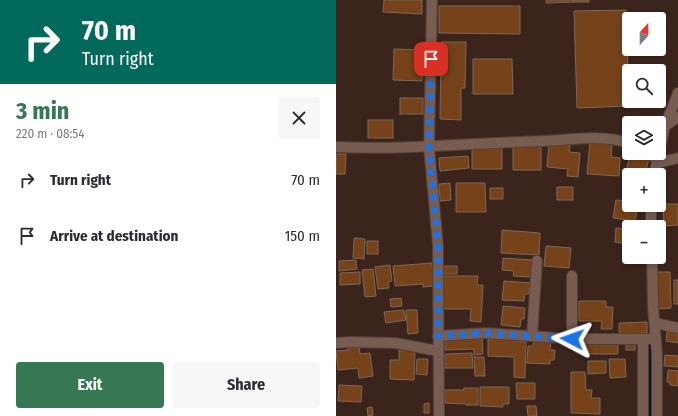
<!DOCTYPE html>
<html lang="en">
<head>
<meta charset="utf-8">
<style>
	body { margin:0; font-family:"Fira Sans Condensed",sans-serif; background:#f7f7f7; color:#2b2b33; height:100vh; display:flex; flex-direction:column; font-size:15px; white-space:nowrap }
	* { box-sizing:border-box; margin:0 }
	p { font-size:13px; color:#7c7c81 }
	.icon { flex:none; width:22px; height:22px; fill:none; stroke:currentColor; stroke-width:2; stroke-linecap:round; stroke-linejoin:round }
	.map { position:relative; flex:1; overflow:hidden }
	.sheet { display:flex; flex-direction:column; background:#fff; width:336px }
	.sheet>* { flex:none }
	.hud { background:#00695c; color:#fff; overflow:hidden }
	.needle { width:26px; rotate:21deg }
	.fabs { position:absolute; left:286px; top:12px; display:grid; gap:8px }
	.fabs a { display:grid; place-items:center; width:44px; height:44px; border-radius:4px; background:#fff; box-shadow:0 2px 6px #0003; font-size:20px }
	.pin { position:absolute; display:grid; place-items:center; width:34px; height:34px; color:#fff; margin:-17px; border-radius:8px; box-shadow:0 2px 6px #0006 }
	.me { position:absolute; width:44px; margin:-22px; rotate:274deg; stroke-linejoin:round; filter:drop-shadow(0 0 3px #0008) }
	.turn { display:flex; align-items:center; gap:14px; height:84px; padding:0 16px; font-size:18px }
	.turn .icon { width:52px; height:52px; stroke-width:2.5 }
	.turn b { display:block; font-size:28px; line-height:34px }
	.round { display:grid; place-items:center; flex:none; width:42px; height:42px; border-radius:4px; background:#f7f7f7 }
	.summary { display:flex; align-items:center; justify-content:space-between; height:68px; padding:0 16px }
	h1 { font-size:24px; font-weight:700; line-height:30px; color:#367853 }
	.primary-button { display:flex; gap:8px; margin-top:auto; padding:8px 16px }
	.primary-button a { flex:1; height:46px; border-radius:4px; background:#367853; color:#fff; font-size:16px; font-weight:700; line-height:46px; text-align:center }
	.primary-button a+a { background:#f7f7f7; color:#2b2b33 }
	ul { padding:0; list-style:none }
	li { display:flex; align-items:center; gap:12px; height:56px; padding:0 16px }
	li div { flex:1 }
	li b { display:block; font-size:15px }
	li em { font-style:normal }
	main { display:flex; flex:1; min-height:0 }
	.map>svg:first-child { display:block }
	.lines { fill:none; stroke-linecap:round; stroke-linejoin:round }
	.stream { stroke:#02192f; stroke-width:4 }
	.building { fill:#754219; stroke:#7f6858 }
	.minor-casing { stroke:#533f38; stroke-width:12 }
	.minor { stroke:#775c52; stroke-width:10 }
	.route { stroke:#1a73e8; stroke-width:7; stroke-dasharray:0 12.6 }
</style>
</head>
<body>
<main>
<section class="sheet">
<div class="hud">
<div class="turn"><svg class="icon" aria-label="right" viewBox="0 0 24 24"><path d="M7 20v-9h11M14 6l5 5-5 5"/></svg><div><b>70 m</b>Turn right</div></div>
</div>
<div class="summary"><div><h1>3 min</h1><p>220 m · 08:54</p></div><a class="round"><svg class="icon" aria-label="close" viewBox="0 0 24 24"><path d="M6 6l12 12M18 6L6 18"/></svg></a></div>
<ul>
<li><svg class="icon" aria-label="right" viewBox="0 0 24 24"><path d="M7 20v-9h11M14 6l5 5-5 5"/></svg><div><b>Turn right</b></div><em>70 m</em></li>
<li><svg class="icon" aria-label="arrive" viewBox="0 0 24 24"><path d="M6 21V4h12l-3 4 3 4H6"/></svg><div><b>Arrive at destination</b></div><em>150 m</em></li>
</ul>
<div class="primary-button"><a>Exit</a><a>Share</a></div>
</section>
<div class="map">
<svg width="342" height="416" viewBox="0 0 342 416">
	<rect width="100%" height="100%" fill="#3b241c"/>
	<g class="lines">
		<polyline class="stream" points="315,416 315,345"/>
	</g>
	<g class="building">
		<polygon points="48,0 86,0 86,14 47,12"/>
		<polygon points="210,0 238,0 238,2 210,3"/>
		<rect x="238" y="0" width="15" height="2"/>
		<polygon points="103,6 184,6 184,34 103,33"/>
		<polygon points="290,10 293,106 241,108 238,11"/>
		<polygon points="105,42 130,42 129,88 125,88 125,120 104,119"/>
		<polygon points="58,49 87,50 86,81 57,80"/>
		<polygon points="137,59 176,59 177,94 137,94"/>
		<rect x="64" y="98" width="23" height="16"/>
		<rect x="32" y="120" width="25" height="18"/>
		<polygon points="254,142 276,144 275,157 284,158 283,176 251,174"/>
		<polygon points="213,143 234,145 233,152 244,153 242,177 231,176 232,169 211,167"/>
		<polygon points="205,145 205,170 177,170 177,146"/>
		<rect x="136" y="146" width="30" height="23"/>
		<polygon points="0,154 10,154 9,174 0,174"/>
		<polygon points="294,154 313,158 309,175 300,175 290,172"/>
		<polygon points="132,156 133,168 104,171 103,158"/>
		<polygon points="289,179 293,179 293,192 288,191"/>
		<polygon points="114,183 115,200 104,201 103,184"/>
		<polygon points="120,183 149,183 150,212 120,212"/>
		<rect x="221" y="187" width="16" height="13"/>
		<rect x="154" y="188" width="13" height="11"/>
		<polygon points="280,200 293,201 293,205 302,205 299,221 277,218"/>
		<polygon points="327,204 342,204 342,225 328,226"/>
		<polygon points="280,228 293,229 293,253 290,252 291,244 279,242"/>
		<polygon points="166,230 204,233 203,255 165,253"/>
		<polygon points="18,238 29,239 28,259 17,258"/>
		<rect x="31" y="241" width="11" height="13"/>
		<polygon points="210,246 235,248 233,268 208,266"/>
		<polygon points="167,258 197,260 196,277 177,276 178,271 166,270"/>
		<polygon points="20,260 21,269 3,271 3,261"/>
		<polygon points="96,263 98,286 87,287 87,284 59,286 57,266"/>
		<polygon points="54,265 56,281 52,282 53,288 42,289 39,267"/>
		<polygon points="107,266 121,266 121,274 108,274"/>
		<polygon points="37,269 40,296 29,297 26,270"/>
		<polygon points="24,272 24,284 4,285 4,273"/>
		<polygon points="319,272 334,272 335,308 321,309"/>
		<polygon points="108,276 142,276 141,285 147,285 145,322 134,321 135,309 107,309"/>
		<rect x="338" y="280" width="4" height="24"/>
		<polygon points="168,281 195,283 195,288 193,288 193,294 189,294 188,301 166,300"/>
		<polygon points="65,298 66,306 55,307 54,299"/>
		<polygon points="243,301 270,301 270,307 277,307 276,329 265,329 266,321 243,321"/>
		<polygon points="167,306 189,308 188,319 185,319 184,327 165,325"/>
		<polygon points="68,310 70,320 50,323 48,312"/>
		<polygon points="70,310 81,310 82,333 72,334"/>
		<polygon points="311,322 311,333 283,334 283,323"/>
		<polygon points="331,331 342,332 342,343 330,341"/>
		<polygon points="109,337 146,337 147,354 138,355 138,349 109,350"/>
		<polygon points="168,337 180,338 180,341 190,341 189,378 178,377 178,357 152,356 152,339 168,339"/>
		<polygon points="198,339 215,340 214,350 219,350 218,360 214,360 214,364 191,363 192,346 197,346"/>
		<polygon points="236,342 246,342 246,347 237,348"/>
		<polygon points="249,343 282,343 282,354 250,354"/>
		<rect x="290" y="343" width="9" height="7"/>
		<polygon points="23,345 24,354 34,353 37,376 23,378 22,368 2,370 0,351 13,350 12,346"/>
		<polygon points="63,350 79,350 78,380 54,379 54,360 63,360"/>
		<polygon points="136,353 137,368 109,368 109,354"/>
		<polygon points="329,355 342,356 342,367 328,366"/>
		<polygon points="138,357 148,357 149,376 139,376"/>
		<polygon points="81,359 92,359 91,375 80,374"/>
		<polygon points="273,359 289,359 290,377 274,378"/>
		<polygon points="252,361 270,361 270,373 252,374"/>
		<polygon points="332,370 342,371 342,386 334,385 334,382 331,382"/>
		<polygon points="235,372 249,372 250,390 256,390 255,398 264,398 264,414 235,413"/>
		<polygon points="180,383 199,383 199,399 181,399"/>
		<polygon points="3,385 26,386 25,402 2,401"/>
		<polygon points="144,387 173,387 173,404 167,404 167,407 144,406"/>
		<polygon points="128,388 142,388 142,405 130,405 130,404 109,403 109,390 128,390"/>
		<polygon points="93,403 93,413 88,413 88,404"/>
		<polygon points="191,406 200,406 201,416 192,416"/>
		<polygon points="36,407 37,415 32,416 31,408"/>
	</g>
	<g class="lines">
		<g class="minor-casing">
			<g id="minor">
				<polyline points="96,0 93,147 102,246 103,416"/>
				<polyline points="329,126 342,117"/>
				<path d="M0 147C70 150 139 143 208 141 234 140 268 134 293 143"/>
				<polyline points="311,153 322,159"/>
				<polyline points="321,163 342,158"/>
				<polyline points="318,175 329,126 342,93"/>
				<polyline points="315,205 315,227"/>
				<polyline points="316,257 317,307 321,354 321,416"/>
				<polyline points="319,323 342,328"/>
				<polyline points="102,336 149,333 238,339 320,339"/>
				<polyline points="196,336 201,261"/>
				<polyline points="236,339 236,276"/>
				<polyline points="307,339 307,416"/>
				<polyline points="0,343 14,342 59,343 102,351"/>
			</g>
		</g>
		<use href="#minor" class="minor"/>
	</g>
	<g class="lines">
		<polyline class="route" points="95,59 93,147 102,246 102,336 149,333 236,339"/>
	</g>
</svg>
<div class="fabs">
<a><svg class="needle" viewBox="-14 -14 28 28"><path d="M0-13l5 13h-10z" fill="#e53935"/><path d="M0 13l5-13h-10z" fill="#7c7c81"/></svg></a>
<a><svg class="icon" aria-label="search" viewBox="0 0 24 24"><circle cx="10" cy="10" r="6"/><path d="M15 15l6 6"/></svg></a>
<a><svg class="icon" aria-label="layers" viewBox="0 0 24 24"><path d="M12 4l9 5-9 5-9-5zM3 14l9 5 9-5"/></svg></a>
<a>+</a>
<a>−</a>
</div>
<div class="pin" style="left:95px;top:59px;background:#d93025"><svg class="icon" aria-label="arrive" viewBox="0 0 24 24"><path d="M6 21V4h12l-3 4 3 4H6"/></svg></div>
<svg class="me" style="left:236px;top:339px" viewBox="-20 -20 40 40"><path d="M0-17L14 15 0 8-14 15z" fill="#1a73e8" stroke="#fff" stroke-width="4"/></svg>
</div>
</main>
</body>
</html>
